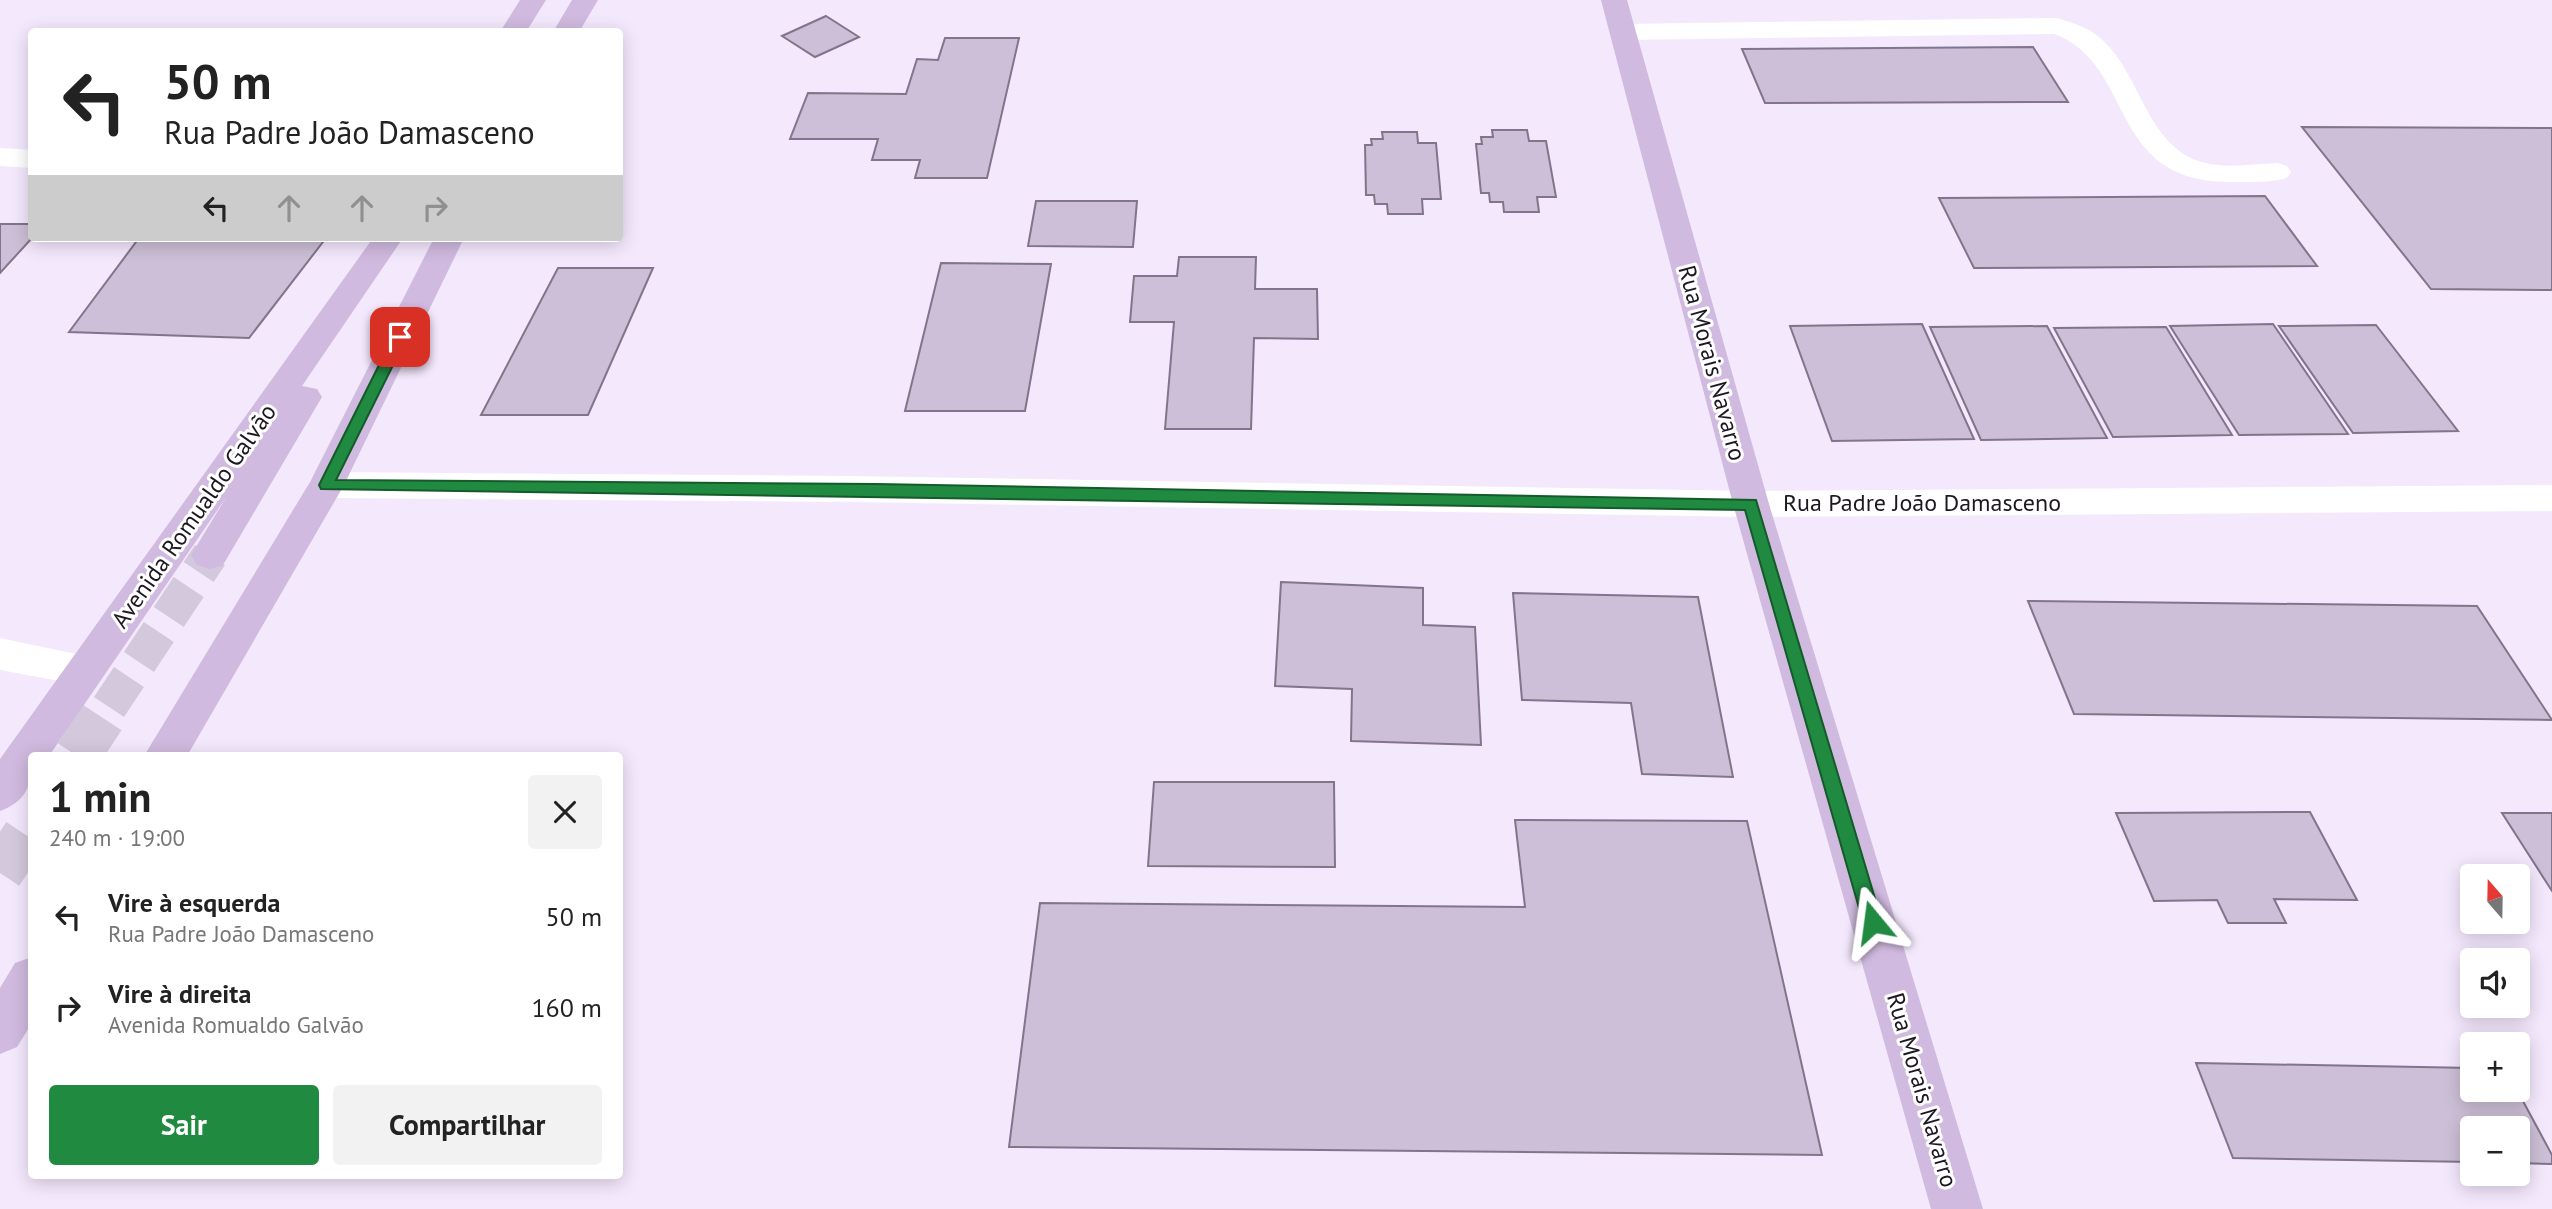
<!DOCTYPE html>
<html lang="pt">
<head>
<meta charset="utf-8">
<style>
	body { margin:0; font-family:"PT Sans",sans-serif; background:#f2f2f2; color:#222; height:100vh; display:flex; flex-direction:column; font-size:26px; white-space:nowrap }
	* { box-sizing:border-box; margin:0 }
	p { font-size:23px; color:#767676 }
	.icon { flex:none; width:38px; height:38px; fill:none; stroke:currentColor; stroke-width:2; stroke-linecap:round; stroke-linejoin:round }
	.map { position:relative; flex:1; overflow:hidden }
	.panel { position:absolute; left:28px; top:752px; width:595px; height:427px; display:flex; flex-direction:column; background:#fff; border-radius:7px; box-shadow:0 4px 18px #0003 }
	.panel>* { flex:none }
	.banner { position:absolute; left:28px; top:28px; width:595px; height:214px; border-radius:7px; box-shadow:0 4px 18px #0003; background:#fff; color:#222; overflow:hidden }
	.needle { width:46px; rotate:340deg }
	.buttons { position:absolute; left:2460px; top:864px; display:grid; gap:14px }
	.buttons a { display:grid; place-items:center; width:70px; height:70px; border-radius:7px; background:#fff; box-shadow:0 4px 18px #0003; font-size:35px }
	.pin { position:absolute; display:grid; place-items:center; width:60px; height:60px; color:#fff; margin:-30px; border-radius:14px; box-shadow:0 4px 10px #0006 }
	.me { position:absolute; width:77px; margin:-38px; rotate:344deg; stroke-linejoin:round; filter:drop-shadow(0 0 5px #0008) }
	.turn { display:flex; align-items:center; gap:24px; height:147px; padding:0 21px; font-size:32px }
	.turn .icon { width:91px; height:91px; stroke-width:2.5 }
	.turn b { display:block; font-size:49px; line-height:60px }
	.lanes { display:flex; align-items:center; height:66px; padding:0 21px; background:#0003; justify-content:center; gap:35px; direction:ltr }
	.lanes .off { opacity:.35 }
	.round { display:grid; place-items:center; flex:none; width:74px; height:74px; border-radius:7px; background:#f2f2f2 }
	.summary { display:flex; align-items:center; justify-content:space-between; height:119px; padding:0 21px }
	h1 { font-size:42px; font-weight:700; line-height:52px }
	.button { display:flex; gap:14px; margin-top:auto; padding:14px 21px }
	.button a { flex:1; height:80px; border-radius:7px; background:#208a41; color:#fff; font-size:28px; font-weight:700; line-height:80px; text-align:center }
	.button a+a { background:#f2f2f2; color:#222 }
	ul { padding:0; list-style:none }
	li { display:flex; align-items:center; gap:21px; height:91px; padding:0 21px }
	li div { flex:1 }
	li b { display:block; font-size:26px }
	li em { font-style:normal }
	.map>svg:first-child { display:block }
	.building { fill:#cdbfd7; stroke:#81748b; stroke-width:2 }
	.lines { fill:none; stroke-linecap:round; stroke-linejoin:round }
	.major-tunnel-far1 { stroke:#d4c9dc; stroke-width:36; stroke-dasharray:36 18; stroke-linecap:butt }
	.major-tunnel { stroke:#d4c9dc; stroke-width:46; stroke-dasharray:46 23; stroke-linecap:butt }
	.minor { fill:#fff; fill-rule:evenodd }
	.major { fill:#d0badf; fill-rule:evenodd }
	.route { fill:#208a41; stroke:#155a2a; stroke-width:2 }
	.labels { text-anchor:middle; stroke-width:6; stroke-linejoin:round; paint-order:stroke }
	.street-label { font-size:24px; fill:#1c1720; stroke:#fff }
</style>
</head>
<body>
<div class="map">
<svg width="2552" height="1209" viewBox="0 0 2552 1209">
	<rect width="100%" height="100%" fill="#f4e8fd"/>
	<g class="building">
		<polygon points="826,16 859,37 815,57 782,36"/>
		<polygon points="945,38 1019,38 987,178 915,178 920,160 872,160 878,139 790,139 808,93 906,94 917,59 938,60"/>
		<polygon points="2033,47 2068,102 1765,103 1742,49"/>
		<polygon points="2302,127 2552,128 2552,290 2431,289"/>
		<polygon points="1492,130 1527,130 1529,141 1546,141 1556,197 1537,197 1539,212 1504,212 1503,202 1490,202 1489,193 1481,193 1476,144 1482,144 1481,137 1493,137"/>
		<polygon points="1382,132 1417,132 1418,143 1436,143 1441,199 1422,199 1423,214 1388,214 1387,204 1375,204 1374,195 1366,195 1365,145 1372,145 1371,139 1383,139"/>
		<polygon points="2265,196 2317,266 1974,268 1939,198"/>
		<polygon points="1036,201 1137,201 1133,247 1028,246"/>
		<polygon points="0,224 32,224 32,238 0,273"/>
		<polygon points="139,238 326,238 249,338 69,332"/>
		<polygon points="1179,257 1256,257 1255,289 1317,289 1318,339 1254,338 1251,429 1165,429 1174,322 1130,322 1134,276 1177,276"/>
		<polygon points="941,263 1051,264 1025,411 905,411"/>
		<polygon points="558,268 653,268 588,415 481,415"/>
		<polygon points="1922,324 1974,439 1832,441 1790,326"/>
		<polygon points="2273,324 2348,434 2239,435 2170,326"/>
		<polygon points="2376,325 2458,431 2353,433 2279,326"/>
		<polygon points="2047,326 2107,438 1981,440 1930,327"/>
		<polygon points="2166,327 2232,435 2113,437 2054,328"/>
		<polygon points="1281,582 1423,588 1423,625 1475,627 1481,745 1351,741 1352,689 1275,686"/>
		<polygon points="1513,593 1698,597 1733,777 1642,774 1631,703 1522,700"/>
		<polygon points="2028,601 2477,606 2552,720 2074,714"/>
		<polygon points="1154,782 1334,782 1335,867 1148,866"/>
		<polygon points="2310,812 2357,900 2274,899 2286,923 2228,923 2217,900 2154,901 2116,813"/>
		<polygon points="2502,813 2552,813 2552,891"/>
		<polygon points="1515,820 1747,821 1822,1155 1009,1147 1040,903 1525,907"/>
		<polygon points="2196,1063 2473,1068 2473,1090 2517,1090 2552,1155 2552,1164 2518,1163 2518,1129 2473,1129 2473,1162 2233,1158"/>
	</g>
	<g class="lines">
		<polyline class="major-tunnel-far1" points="109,707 210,555"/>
		<g class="major-tunnel">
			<polyline points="77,756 110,706"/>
			<polyline points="0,873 32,825"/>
		</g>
		<g class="minor">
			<path d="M2056 18C2071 22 2088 27 2100 38 2140 71 2146 145 2201 162 2225 169 2253 164 2277 163L2287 166 2291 172 2287 178C2269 183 2247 182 2228 182 2106 181 2136 64 2054 34L1623 40 1614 37 1610 32 1614 27 1623 24Z"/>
			<polygon points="0,148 32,150 32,168 0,166"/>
			<polygon points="326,472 849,476 1751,491 2552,485 2552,511 1751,517 849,502 326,498 313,494 308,485 313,476"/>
			<polygon points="0,638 100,659 106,670 100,681 86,686 0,670"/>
		</g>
		<g class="major">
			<polygon points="520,0 546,0 526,32 500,32"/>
			<polygon points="572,0 598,0 579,32 553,32"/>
			<polygon points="1601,0 1627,0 1769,504 1983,1209 1931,1209 1733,504"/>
			<path d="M373 238H403L302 386 317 389 322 397 223 565 210 569 197 565 191 555 227 496 49 756H32C32 783 28 801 0 811V759Z"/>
			<polygon points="434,238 464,238 344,485 187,756 144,756 310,482"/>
			<polygon points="32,957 32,1023 17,1047 0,1054 0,988 15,963"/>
		</g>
	</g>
	<polygon class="route" points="400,332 407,337 336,480 876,484 1756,500 1882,922 1879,928 1873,931 1866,928 1863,922 1745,510 321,489 319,485 393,337"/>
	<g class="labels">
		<g class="street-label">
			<text transform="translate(1712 363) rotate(75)" y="8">Rua Morais Navarro</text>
			<text x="1922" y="511">Rua Padre João Damasceno</text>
			<text transform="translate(194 516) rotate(-55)" y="8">Avenida Romualdo Galvão</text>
			<text transform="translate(1922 1090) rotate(74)" y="8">Rua Morais Navarro</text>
		</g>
	</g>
</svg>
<div class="buttons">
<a><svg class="needle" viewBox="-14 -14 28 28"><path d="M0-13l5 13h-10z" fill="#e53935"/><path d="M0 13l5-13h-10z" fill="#767676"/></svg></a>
<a><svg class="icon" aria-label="sound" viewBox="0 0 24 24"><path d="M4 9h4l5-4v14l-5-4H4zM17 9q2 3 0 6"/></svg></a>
<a>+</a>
<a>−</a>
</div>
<div class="pin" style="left:400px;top:337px;background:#d93025"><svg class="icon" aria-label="arrive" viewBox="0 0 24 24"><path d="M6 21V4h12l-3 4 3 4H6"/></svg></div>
<svg class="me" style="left:1873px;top:922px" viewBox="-20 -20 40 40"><path d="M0-17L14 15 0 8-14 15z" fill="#208a41" stroke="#fff" stroke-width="4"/></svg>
<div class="banner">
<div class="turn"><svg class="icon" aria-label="left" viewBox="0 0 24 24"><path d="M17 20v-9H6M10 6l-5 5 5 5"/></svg><div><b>50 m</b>Rua Padre João Damasceno</div></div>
<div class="lanes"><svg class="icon" aria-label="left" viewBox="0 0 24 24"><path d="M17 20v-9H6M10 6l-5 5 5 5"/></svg><svg class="icon off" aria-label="ahead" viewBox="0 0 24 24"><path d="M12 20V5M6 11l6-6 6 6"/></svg><svg class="icon off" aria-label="ahead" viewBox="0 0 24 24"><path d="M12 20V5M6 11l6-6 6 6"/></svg><svg class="icon off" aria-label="right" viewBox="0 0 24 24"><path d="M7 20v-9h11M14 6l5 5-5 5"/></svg></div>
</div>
<section class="panel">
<div class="summary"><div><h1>1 min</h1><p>240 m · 19:00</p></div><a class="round"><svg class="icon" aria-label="close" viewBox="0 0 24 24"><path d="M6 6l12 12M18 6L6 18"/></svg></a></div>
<ul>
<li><svg class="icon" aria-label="left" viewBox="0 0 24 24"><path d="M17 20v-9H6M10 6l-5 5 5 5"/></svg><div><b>Vire à esquerda</b><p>Rua Padre João Damasceno</p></div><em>50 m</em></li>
<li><svg class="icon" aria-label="right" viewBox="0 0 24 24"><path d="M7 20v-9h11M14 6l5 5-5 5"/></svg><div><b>Vire à direita</b><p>Avenida Romualdo Galvão</p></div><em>160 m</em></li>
</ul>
<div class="button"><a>Sair</a><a>Compartilhar</a></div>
</section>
</div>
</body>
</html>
